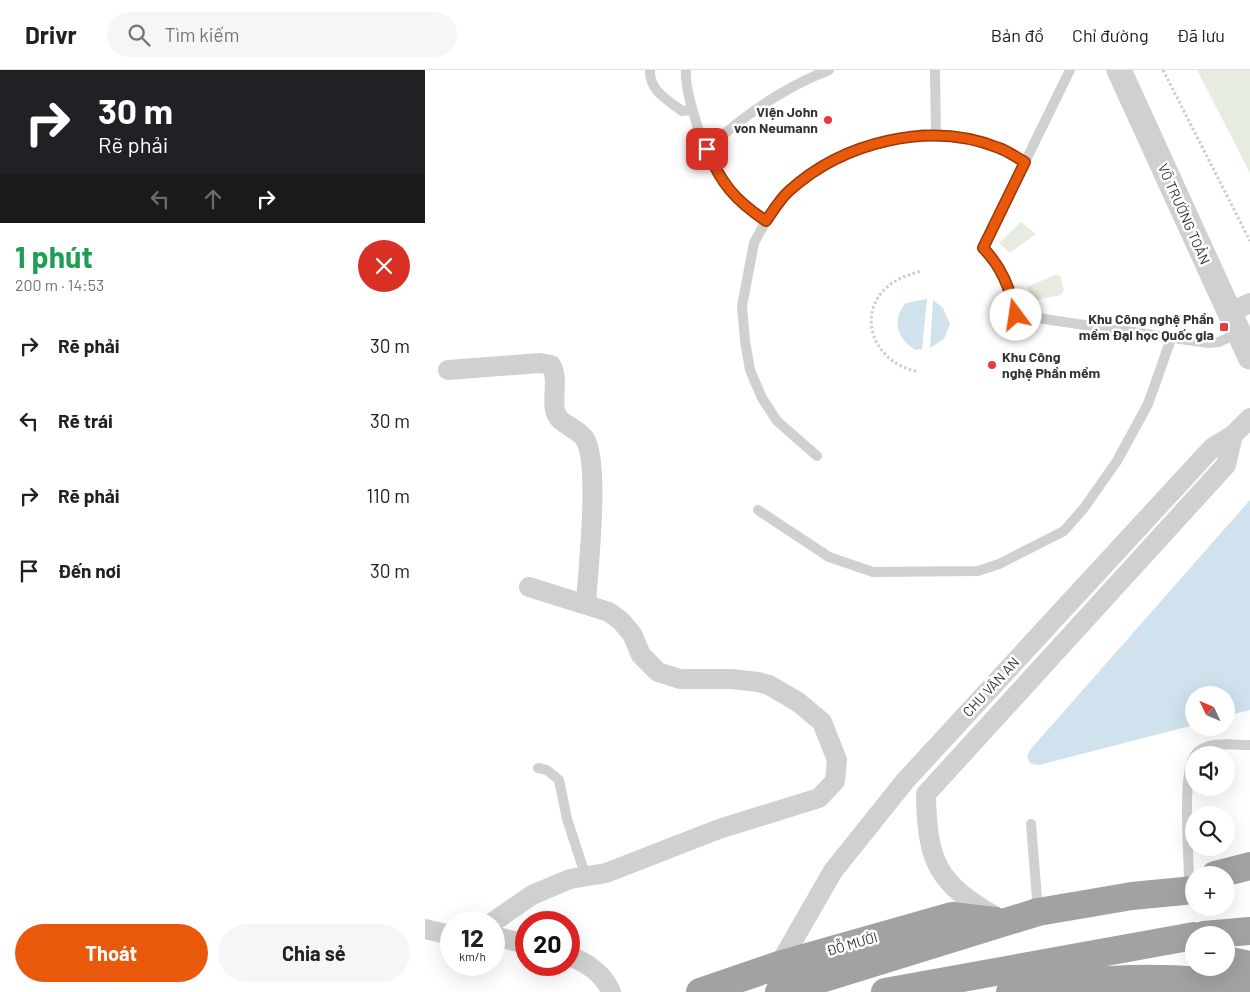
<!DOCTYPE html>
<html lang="vi">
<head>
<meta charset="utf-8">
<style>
	body { margin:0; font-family:Barlow,sans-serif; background:#f6f6f6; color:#202124; height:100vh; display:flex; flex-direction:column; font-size:19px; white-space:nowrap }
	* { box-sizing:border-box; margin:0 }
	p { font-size:16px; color:#757577 }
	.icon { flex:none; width:28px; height:28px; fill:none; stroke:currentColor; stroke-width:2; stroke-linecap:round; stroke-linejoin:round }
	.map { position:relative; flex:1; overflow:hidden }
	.details { display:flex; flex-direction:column; background:#fff; width:425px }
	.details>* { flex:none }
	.top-card { background:#202124; color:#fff; overflow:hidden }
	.needle { width:32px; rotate:314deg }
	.fabs { position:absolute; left:760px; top:616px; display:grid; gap:10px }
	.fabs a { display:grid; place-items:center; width:50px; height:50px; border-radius:50%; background:#fff; box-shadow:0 5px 20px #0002; font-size:25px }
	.speed { position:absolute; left:15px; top:841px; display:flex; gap:10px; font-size:25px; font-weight:700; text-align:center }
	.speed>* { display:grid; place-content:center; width:65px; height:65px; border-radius:50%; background:#fff; box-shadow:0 5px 20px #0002; line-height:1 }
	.speed small { font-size:12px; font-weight:400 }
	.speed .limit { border:8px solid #d22; background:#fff; color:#111 }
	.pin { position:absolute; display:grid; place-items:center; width:42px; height:42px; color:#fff; margin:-21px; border-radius:10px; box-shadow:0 2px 8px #0006 }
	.me { position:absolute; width:55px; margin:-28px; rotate:346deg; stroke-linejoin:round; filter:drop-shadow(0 0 4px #0008) }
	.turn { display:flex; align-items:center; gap:18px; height:105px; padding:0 15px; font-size:22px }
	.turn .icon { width:65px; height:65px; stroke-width:2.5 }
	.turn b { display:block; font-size:35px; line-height:42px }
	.lanes { display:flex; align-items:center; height:48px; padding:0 15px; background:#0003; justify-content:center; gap:25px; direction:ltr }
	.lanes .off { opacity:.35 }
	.round { display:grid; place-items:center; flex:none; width:52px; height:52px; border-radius:26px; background:#f6f6f6 }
	.head { display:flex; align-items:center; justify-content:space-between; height:85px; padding:0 15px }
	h1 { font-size:30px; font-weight:700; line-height:38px; color:#1e9e55 }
	.action { display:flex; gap:10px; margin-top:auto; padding:10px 15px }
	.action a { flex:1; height:58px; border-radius:30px; background:#ea580c; color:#fff; font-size:20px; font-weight:700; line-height:58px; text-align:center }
	.action a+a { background:#f6f6f6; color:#202124 }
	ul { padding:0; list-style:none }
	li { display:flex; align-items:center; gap:15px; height:75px; padding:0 15px }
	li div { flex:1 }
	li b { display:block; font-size:19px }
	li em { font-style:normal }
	header { display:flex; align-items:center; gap:30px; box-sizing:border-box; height:70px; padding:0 25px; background:#fff; border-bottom:1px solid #e0e0e0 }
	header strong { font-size:24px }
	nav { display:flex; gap:28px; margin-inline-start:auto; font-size:18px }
	.search { width:350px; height:45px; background:#f6f6f6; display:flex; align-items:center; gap:12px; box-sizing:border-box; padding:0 18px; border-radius:28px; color:#757577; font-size:19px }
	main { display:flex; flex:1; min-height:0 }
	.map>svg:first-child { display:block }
	.green { fill:#e6ecdf }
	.water { fill:#cfe2ee }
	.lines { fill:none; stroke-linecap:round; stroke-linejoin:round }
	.path { stroke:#cdcdcd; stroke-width:3; stroke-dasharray:2.5 2.5; stroke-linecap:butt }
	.service { stroke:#d0d0d0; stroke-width:10 }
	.minor { stroke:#d0d0d0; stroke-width:20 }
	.tertiary { stroke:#d0d0d0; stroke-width:25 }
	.trunk { stroke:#a2a2a2; stroke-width:28 }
	.route-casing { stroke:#983908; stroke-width:12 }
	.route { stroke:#ea580c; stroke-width:9 }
	.poi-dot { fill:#e63946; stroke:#fff; stroke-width:2 }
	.labels { text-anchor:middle; stroke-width:5; stroke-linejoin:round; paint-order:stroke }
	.poi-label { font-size:14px; font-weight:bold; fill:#333; stroke:#fff; text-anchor:end }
	.street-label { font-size:14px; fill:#333; stroke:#fff }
</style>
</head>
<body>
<header>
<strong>Drivr</strong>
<div class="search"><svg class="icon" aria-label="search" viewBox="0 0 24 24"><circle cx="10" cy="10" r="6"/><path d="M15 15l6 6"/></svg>Tìm kiếm</div>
<nav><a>Bản đồ</a><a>Chỉ đường</a><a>Đã lưu</a></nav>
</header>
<main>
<section class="details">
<div class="top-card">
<div class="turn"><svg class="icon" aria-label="right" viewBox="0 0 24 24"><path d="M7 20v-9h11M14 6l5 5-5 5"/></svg><div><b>30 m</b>Rẽ phải</div></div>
<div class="lanes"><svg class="icon off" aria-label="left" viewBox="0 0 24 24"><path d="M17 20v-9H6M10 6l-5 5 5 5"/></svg><svg class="icon off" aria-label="ahead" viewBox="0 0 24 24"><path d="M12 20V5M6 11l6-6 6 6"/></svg><svg class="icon" aria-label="right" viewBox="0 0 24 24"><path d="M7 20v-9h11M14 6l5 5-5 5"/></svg></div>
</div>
<div class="head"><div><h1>1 phút</h1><p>200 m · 14:53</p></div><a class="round" style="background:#d93025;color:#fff"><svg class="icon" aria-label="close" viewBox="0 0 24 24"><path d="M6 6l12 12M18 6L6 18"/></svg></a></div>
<ul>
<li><svg class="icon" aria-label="right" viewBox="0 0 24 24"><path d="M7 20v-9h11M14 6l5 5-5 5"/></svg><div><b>Rẽ phải</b></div><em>30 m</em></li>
<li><svg class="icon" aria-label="left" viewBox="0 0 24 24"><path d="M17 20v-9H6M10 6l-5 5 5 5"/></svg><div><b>Rẽ trái</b></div><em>30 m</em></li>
<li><svg class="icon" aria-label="right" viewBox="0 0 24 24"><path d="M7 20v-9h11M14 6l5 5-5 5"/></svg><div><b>Rẽ phải</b></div><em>110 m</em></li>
<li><svg class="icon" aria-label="arrive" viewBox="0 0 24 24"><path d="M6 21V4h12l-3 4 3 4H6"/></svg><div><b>Đến nơi</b></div><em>30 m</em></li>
</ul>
<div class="action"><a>Thoát</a><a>Chia sẻ</a></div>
</section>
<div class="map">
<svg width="825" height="922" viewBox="0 0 825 922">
	<rect width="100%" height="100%" fill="#fff"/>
	<g class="green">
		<polygon points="772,0 825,0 825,103"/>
		<polygon points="596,152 611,164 585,183 574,173"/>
		<polygon points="630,205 635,206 639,220 636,225 610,230 602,217"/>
	</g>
	<g class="water">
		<path d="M502 229 497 279 490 280C472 269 466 249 481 233Z"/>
		<polygon points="508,230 518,238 525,254 519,269 505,278"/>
		<polygon points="825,430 825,640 801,646 801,625 769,625 769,655 614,695 606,694 602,687 605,680"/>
	</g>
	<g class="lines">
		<g class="path">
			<polyline points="738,0 825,171"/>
			<path d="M491 301C454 294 431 252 458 221 468 210 482 205 496 201"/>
		</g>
		<g class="service">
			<path d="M225 0C224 21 243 30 257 41L267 40"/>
			<path d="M261 0C259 22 281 88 294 106 307 125 323 138 341 151"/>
			<polyline points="510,0 511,66"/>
			<path d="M645 0 558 178C577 197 585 219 591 245L783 273 794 272 814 263"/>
			<path d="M282 79C319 45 357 18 404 0"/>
			<polyline points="392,386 352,351 337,328 325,300 320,271 317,236 329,173 341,151 363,122 398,95 432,80 464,71 498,64 536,68 574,77 600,93"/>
			<polyline points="333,440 404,487 448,502 553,501 574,494 639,461 659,438 692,391 723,334 746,269"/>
			<path d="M770 685C780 670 809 675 825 675"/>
			<polyline points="113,698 122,700 134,710 142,749 161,807"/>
			<polyline points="606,754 613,841"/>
			<path d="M764 811C764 786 757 705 769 687"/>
		</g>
		<g class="minor">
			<polyline points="804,243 825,233"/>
			<path d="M23 300 115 293 126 295C134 310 127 325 130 340 133 355 152 357 160 369 175 394 163 500 161 533"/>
			<path d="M573 848C513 814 502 793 501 724L801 395 808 365"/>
			<polyline points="68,852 107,825 145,809 181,803 294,759 394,728 410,711 412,690 397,652 373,632 344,615 333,612 307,609 255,609 233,602 216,585 207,564 196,551 184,542 104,517"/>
			<polyline points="0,859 26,865"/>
			<polyline points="69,866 101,874"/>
			<path d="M144 886C161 892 179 904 186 922"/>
			<polyline points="354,895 408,801 480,711 787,378 808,365 825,348"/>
		</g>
		<polyline class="tertiary" points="694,0 825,287"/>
		<g class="trunk">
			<polyline points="790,805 825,796"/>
			<polyline points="779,865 825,861"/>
			<polyline points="801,890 825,895"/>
			<polyline points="275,922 354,895 527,846 570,851"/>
			<polyline points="354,922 613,842 707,826 769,820"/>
			<polyline points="460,922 769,866"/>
			<path d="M585 922C667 908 742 903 825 917"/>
		</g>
	</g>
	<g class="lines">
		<g class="route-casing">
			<path id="route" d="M282 79C296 114 310 130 341 151 348 141 355 129 364 121 418 72 505 50 574 78 583 81 592 88 600 92L558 178C577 197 585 219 591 245"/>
		</g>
		<use href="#route" class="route"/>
	</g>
	<g class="poi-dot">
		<circle cx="403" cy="50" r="5"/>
		<rect x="794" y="252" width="10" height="10" rx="2.5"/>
		<circle cx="567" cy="295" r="5"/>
	</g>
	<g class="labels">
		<g class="poi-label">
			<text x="393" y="47">Viện John<tspan x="393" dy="16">von Neumann</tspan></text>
			<text x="789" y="254">Khu Công nghệ Phần<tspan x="789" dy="16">mềm Đại học Quốc gia</tspan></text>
			<text x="577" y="292" text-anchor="start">Khu Công<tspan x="577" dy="16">nghệ Phần mềm</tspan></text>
		</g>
		<g class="street-label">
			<text transform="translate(759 144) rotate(66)" y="5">VÕ TRƯỜNG TOẢN</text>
			<text transform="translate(566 617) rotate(-47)" y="5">CHU VĂN AN</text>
			<text transform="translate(427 874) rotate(-16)" y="5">ĐỖ MƯỜI</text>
		</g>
	</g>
</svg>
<div class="fabs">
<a><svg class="needle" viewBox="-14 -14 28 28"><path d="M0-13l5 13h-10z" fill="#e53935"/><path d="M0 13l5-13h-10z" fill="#757577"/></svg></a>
<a><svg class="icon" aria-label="sound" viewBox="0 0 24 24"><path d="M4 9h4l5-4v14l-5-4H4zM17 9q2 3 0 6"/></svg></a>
<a><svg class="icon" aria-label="search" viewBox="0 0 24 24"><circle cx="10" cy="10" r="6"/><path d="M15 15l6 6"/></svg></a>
<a>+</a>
<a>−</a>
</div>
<div class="speed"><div>12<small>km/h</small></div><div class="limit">20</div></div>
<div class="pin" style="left:282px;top:79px;background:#d93025"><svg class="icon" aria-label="arrive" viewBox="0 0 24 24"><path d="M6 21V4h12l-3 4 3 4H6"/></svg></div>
<svg class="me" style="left:591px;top:245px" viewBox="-20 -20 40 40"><circle r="19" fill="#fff"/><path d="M0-13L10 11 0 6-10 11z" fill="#ea580c"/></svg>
</div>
</main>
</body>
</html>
